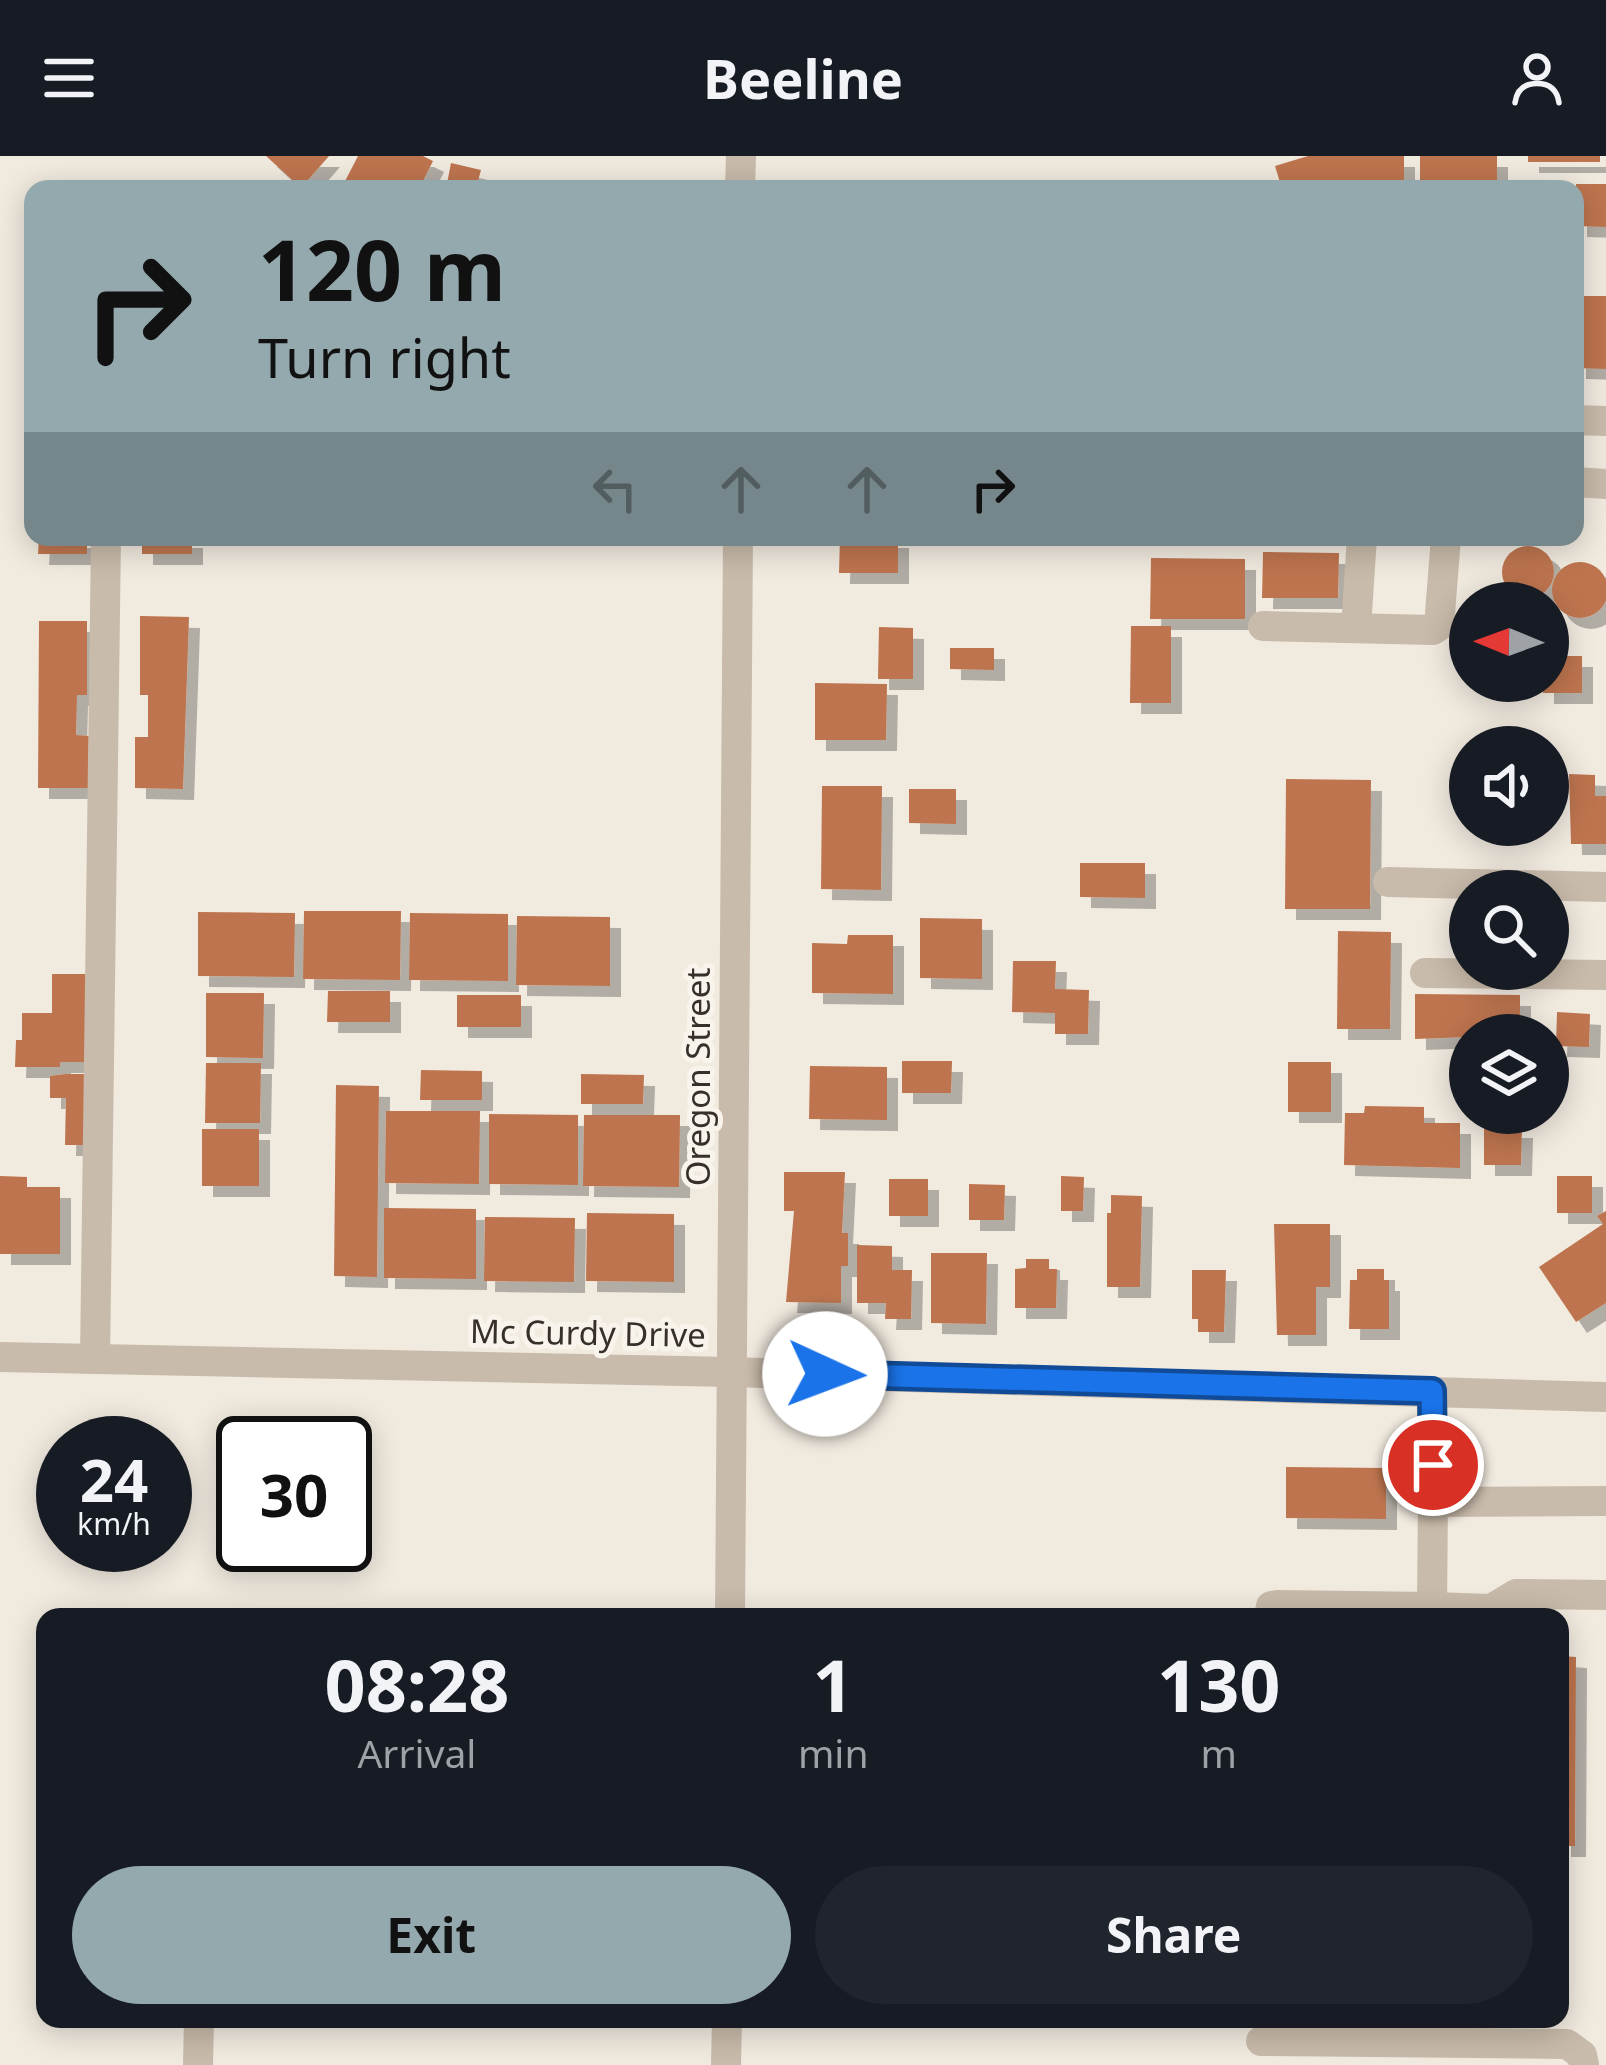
<!DOCTYPE html>
<html lang="en">
<head>
<meta charset="utf-8">
<style>
	body { margin:0; font-family:"Noto Sans",sans-serif; background:#20242c; color:#f1f3f6; height:100vh; display:flex; flex-direction:column; font-size:45px; white-space:nowrap }
	* { box-sizing:border-box; margin:0 }
	p { font-size:39px; color:#9ea1a6 }
	.icon { flex:none; width:66px; height:66px; fill:none; stroke:currentColor; stroke-width:2; stroke-linecap:round; stroke-linejoin:round }
	.map { position:relative; flex:1; overflow:hidden }
	.panel { position:absolute; left:36px; top:1452px; width:1533px; height:420px; display:flex; flex-direction:column; background:#171b24; border-radius:24px; box-shadow:0 6px 30px #0003 }
	.panel>* { flex:none }
	.banner { position:absolute; left:24px; top:24px; width:1560px; height:366px; border-radius:24px; box-shadow:0 6px 30px #0003; background:#94a9ae; color:#111; overflow:hidden }
	.needle { width:78px; rotate:271deg }
	.buttons { position:absolute; left:1449px; top:426px; display:grid; gap:24px }
	.buttons a { display:grid; place-items:center; width:120px; height:120px; border-radius:50%; background:#171b24; box-shadow:0 6px 30px #0003; font-size:60px }
	.speed { position:absolute; left:36px; top:1260px; display:flex; gap:24px; font-size:60px; font-weight:700; text-align:center }
	.speed>* { display:grid; place-content:center; width:156px; height:156px; border-radius:50%; background:#171b24; box-shadow:0 6px 30px #0003; line-height:1 }
	.speed small { font-size:30px; font-weight:400 }
	.speed .limit { border:6px solid #111; border-radius:18px; background:#fff; color:#111 }
	.pin { position:absolute; display:grid; place-items:center; width:102px; height:102px; color:#fff; margin:-51px; border:6px solid #fff; border-radius:50%; box-shadow:0 3px 12px #0007 }
	.me { position:absolute; width:132px; margin:-66px; rotate:92deg; stroke-linejoin:round; filter:drop-shadow(0 0 9px #0008) }
	.turn { display:flex; align-items:center; gap:42px; height:252px; padding:0 36px; font-size:54px }
	.turn .icon { width:156px; height:156px; stroke-width:2.5 }
	.turn b { display:block; font-size:84px; line-height:102px }
	.lanes { display:flex; align-items:center; height:114px; padding:0 36px; background:#0003; justify-content:center; gap:60px; direction:ltr }
	.lanes .off { opacity:.35 }
	.eta { display:flex; justify-content:space-evenly; align-items:center; height:204px; text-align:center }
	.eta b { font-size:72px; font-weight:700; line-height:84px }
	.button { display:flex; gap:24px; margin-top:auto; padding:24px 36px }
	.button a { flex:1; height:138px; border-radius:72px; background:#94a9ae; color:#111; font-size:48px; font-weight:700; line-height:138px; text-align:center }
	.button a+a { background:#20242c; color:#f1f3f6 }
	header { display:flex; justify-content:space-between; align-items:center; height:156px; padding:0 36px; background:#171b24; font-size:54px; font-weight:700 }
	.map>svg:first-child { display:block }
	.building { fill:#be744f; filter:url(#shadow) }
	.lines { fill:none; stroke-linecap:round; stroke-linejoin:round }
	.minor { stroke:#c9bbab; stroke-width:30 }
	.route-casing { stroke:#114b97; stroke-width:30 }
	.route { stroke:#1a73e8; stroke-width:21 }
	.labels { text-anchor:middle; stroke-width:10; stroke-linejoin:round; paint-order:stroke }
	.street-label { font-size:33px; fill:#372f2a; stroke:#f9f4eb }
</style>
</head>
<body>
<header><svg class="icon" aria-label="menu" viewBox="0 0 24 24"><path d="M4 6h16M4 12h16M4 18h16"/></svg>Beeline<svg class="icon" aria-label="person" viewBox="0 0 24 24"><circle cx="12" cy="8" r="4"/><path d="M4 21q1-7 8-7t8 7"/></svg></header>
<div class="map">
<svg width="1606" height="1909" viewBox="0 0 1606 1909">
	<defs>
		<filter id="shadow"><feDropShadow dx="11" dy="11" stdDeviation="0" flood-color="#0004"/></filter>
	</defs>
	<rect width="100%" height="100%" fill="#f1eadf"/>
	<g class="building">
		<polygon points="266,0 329,0 301,32"/>
		<polygon points="358,0 423,0 433,5 419,33 341,33"/>
		<polygon points="1308,0 1404,0 1404,33 1282,33 1275,10"/>
		<polygon points="1420,0 1497,0 1497,31 1420,30"/>
		<rect x="1528" y="0" width="72" height="6"/>
		<polygon points="451,7 481,14 478,25 501,33 446,33"/>
		<polygon points="1576,28 1606,28 1606,71 1576,70"/>
		<polygon points="1575,140 1606,140 1606,213 1575,212"/>
		<polygon points="39,381 87,381 87,398 38,398"/>
		<rect x="142" y="381" width="50" height="17"/>
		<polygon points="840,381 898,381 898,417 839,417"/>
		<circle cx="1528" cy="416" r="26"/>
		<polygon points="1263,396 1339,397 1338,442 1262,442"/>
		<polygon points="1151,402 1245,403 1245,463 1150,463"/>
		<circle cx="1580" cy="434" r="28"/>
		<polygon points="140,460 189,461 183,633 135,632 135,581 148,581 148,539 140,539"/>
		<polygon points="39,465 87,465 87,539 77,539 76,579 89,580 88,632 38,632"/>
		<polygon points="1131,470 1171,470 1171,547 1130,547"/>
		<polygon points="879,471 913,472 913,523 878,523"/>
		<polygon points="950,492 994,492 994,514 950,513"/>
		<polygon points="1548,500 1582,500 1582,537 1543,537 1543,525 1548,525"/>
		<polygon points="815,527 887,528 886,584 815,584"/>
		<polygon points="1569,618 1595,619 1595,640 1606,640 1606,688 1571,688"/>
		<polygon points="1286,623 1371,624 1370,753 1285,753"/>
		<polygon points="822,630 882,630 881,734 821,733"/>
		<polygon points="909,633 956,633 956,668 909,667"/>
		<polygon points="1080,707 1145,707 1145,742 1080,741"/>
		<polygon points="304,755 401,755 400,824 303,823"/>
		<polygon points="198,756 295,757 294,821 198,820"/>
		<polygon points="410,757 508,758 508,825 409,824"/>
		<polygon points="517,760 610,761 610,830 516,829"/>
		<polygon points="920,762 982,763 982,823 920,822"/>
		<polygon points="1338,775 1391,776 1390,873 1337,873"/>
		<polygon points="848,779 893,779 893,838 812,837 812,787 847,788"/>
		<polygon points="1013,805 1056,805 1055,833 1089,834 1088,878 1055,878 1055,857 1012,856"/>
		<polygon points="52,818 86,818 86,906 60,906 60,911 15,911 16,884 22,884 22,857 52,857"/>
		<polygon points="328,835 390,835 390,866 327,866"/>
		<polygon points="206,837 264,837 263,902 206,901"/>
		<polygon points="1415,838 1520,839 1520,879 1415,883"/>
		<rect x="457" y="839" width="64" height="32"/>
		<polygon points="1557,856 1590,858 1589,891 1556,890"/>
		<polygon points="902,905 952,905 951,937 902,937"/>
		<rect x="1288" y="906" width="43" height="50"/>
		<polygon points="206,907 261,907 260,967 205,967"/>
		<polygon points="810,910 887,911 887,964 809,963"/>
		<polygon points="421,914 482,915 482,944 420,944"/>
		<polygon points="66,918 90,918 90,989 65,989 66,942 50,942 50,920"/>
		<polygon points="581,918 644,919 643,948 581,948"/>
		<polygon points="336,929 379,930 377,1121 334,1120"/>
		<polygon points="1365,950 1424,951 1424,967 1460,967 1460,1012 1344,1009 1345,957 1364,957"/>
		<polygon points="386,955 480,955 479,1028 385,1027"/>
		<polygon points="489,958 578,959 578,1029 489,1028"/>
		<polygon points="584,959 680,959 679,1031 583,1030"/>
		<polygon points="1484,971 1522,971 1521,1009 1484,1009"/>
		<rect x="202" y="973" width="57" height="57"/>
		<polygon points="784,1016 845,1016 842,1077 848,1077 848,1110 841,1110 841,1147 786,1146 794,1055 784,1055"/>
		<polygon points="0,1020 27,1021 27,1031 60,1031 60,1098 0,1098"/>
		<polygon points="1061,1020 1084,1021 1083,1055 1061,1055"/>
		<rect x="1557" y="1020" width="35" height="37"/>
		<rect x="889" y="1023" width="39" height="37"/>
		<polygon points="969,1028 1005,1029 1004,1064 969,1064"/>
		<polygon points="1111,1039 1142,1040 1140,1131 1107,1131 1107,1057 1111,1057"/>
		<polygon points="384,1052 476,1053 476,1123 384,1122"/>
		<polygon points="1606,1055 1606,1147 1576,1166 1539,1111 1603,1068 1597,1060"/>
		<polygon points="587,1057 674,1058 674,1126 586,1125"/>
		<polygon points="485,1061 575,1062 574,1126 484,1125"/>
		<polygon points="1274,1068 1330,1068 1330,1131 1316,1131 1316,1179 1277,1179"/>
		<polygon points="857,1089 892,1090 892,1114 912,1114 911,1163 885,1163 886,1147 857,1147"/>
		<polygon points="931,1097 987,1097 986,1168 931,1167"/>
		<polygon points="1026,1103 1049,1103 1049,1113 1057,1113 1056,1152 1015,1152 1015,1113 1026,1112"/>
		<polygon points="1357,1113 1384,1113 1384,1124 1389,1124 1389,1173 1349,1173 1350,1124 1357,1124"/>
		<polygon points="1192,1114 1226,1114 1224,1176 1198,1176 1198,1163 1192,1163"/>
		<polygon points="1286,1311 1386,1312 1386,1363 1286,1362"/>
		<polygon points="1560,1500 1576,1501 1575,1690 1560,1690"/>
	</g>
	<g class="lines">
		<g class="minor">
			<polyline points="740,33 741,0"/>
			<polyline points="1575,264 1606,265"/>
			<polyline points="1575,326 1606,328"/>
			<polyline points="1263,470 1433,474 1439,470 1446,381"/>
			<polyline points="1356,472 1362,381"/>
			<polyline points="1388,726 1606,731"/>
			<polyline points="1425,817 1606,819"/>
			<polyline points="0,1201 732,1216 1606,1241"/>
			<polyline points="95,1203 106,381"/>
			<polyline points="1432,1235 1433,1346"/>
			<polyline points="1432,1451 1491,1453 1516,1438 1606,1439"/>
			<polyline points="730,1461 738,381"/>
			<polyline points="1269,1461 1271,1450 1277,1449 1432,1451 1433,1346 1606,1345"/>
			<polyline points="1261,1885 1567,1888 1582,1899 1584,1909"/>
			<polyline points="198,1909 199,1863"/>
			<polyline points="726,1909 727,1863"/>
		</g>
	</g>
	<g class="lines">
		<g class="route-casing">
			<polyline id="route" points="825,1218 1432,1235 1433,1309"/>
		</g>
		<use href="#route" class="route"/>
	</g>
	<g class="labels">
		<g class="street-label">
			<text transform="translate(698 921) rotate(-90)" y="12">Oregon Street</text>
			<text transform="translate(588 1177) rotate(1)" y="12">Mc Curdy Drive</text>
		</g>
	</g>
</svg>
<div class="buttons">
<a><svg class="needle" viewBox="-14 -14 28 28"><path d="M0-13l5 13h-10z" fill="#e53935"/><path d="M0 13l5-13h-10z" fill="#9ea1a6"/></svg></a>
<a><svg class="icon" aria-label="sound" viewBox="0 0 24 24"><path d="M4 9h4l5-4v14l-5-4H4zM17 9q2 3 0 6"/></svg></a>
<a><svg class="icon" aria-label="search" viewBox="0 0 24 24"><circle cx="10" cy="10" r="6"/><path d="M15 15l6 6"/></svg></a>
<a><svg class="icon" aria-label="layers" viewBox="0 0 24 24"><path d="M12 4l9 5-9 5-9-5zM3 14l9 5 9-5"/></svg></a>
</div>
<div class="speed"><div>24<small>km/h</small></div><div class="limit">30</div></div>
<div class="pin" style="left:1433px;top:1309px;background:#d93025"><svg class="icon" aria-label="arrive" viewBox="0 0 24 24"><path d="M6 21V4h12l-3 4 3 4H6"/></svg></div>
<svg class="me" style="left:825px;top:1218px" viewBox="-20 -20 40 40"><circle r="19" fill="#fff"/><path d="M0-13L10 11 0 6-10 11z" fill="#1a73e8"/></svg>
<div class="banner">
<div class="turn"><svg class="icon" aria-label="right" viewBox="0 0 24 24"><path d="M7 20v-9h11M14 6l5 5-5 5"/></svg><div><b>120 m</b>Turn right</div></div>
<div class="lanes"><svg class="icon off" aria-label="left" viewBox="0 0 24 24"><path d="M17 20v-9H6M10 6l-5 5 5 5"/></svg><svg class="icon off" aria-label="ahead" viewBox="0 0 24 24"><path d="M12 20V5M6 11l6-6 6 6"/></svg><svg class="icon off" aria-label="ahead" viewBox="0 0 24 24"><path d="M12 20V5M6 11l6-6 6 6"/></svg><svg class="icon" aria-label="right" viewBox="0 0 24 24"><path d="M7 20v-9h11M14 6l5 5-5 5"/></svg></div>
</div>
<section class="panel">
<div class="eta">
<div><b>08:28</b><p>Arrival</p></div>
<div><b>1</b><p>min</p></div>
<div><b>130</b><p>m</p></div>
</div>
<div class="button"><a>Exit</a><a>Share</a></div>
</section>
</div>
</body>
</html>
